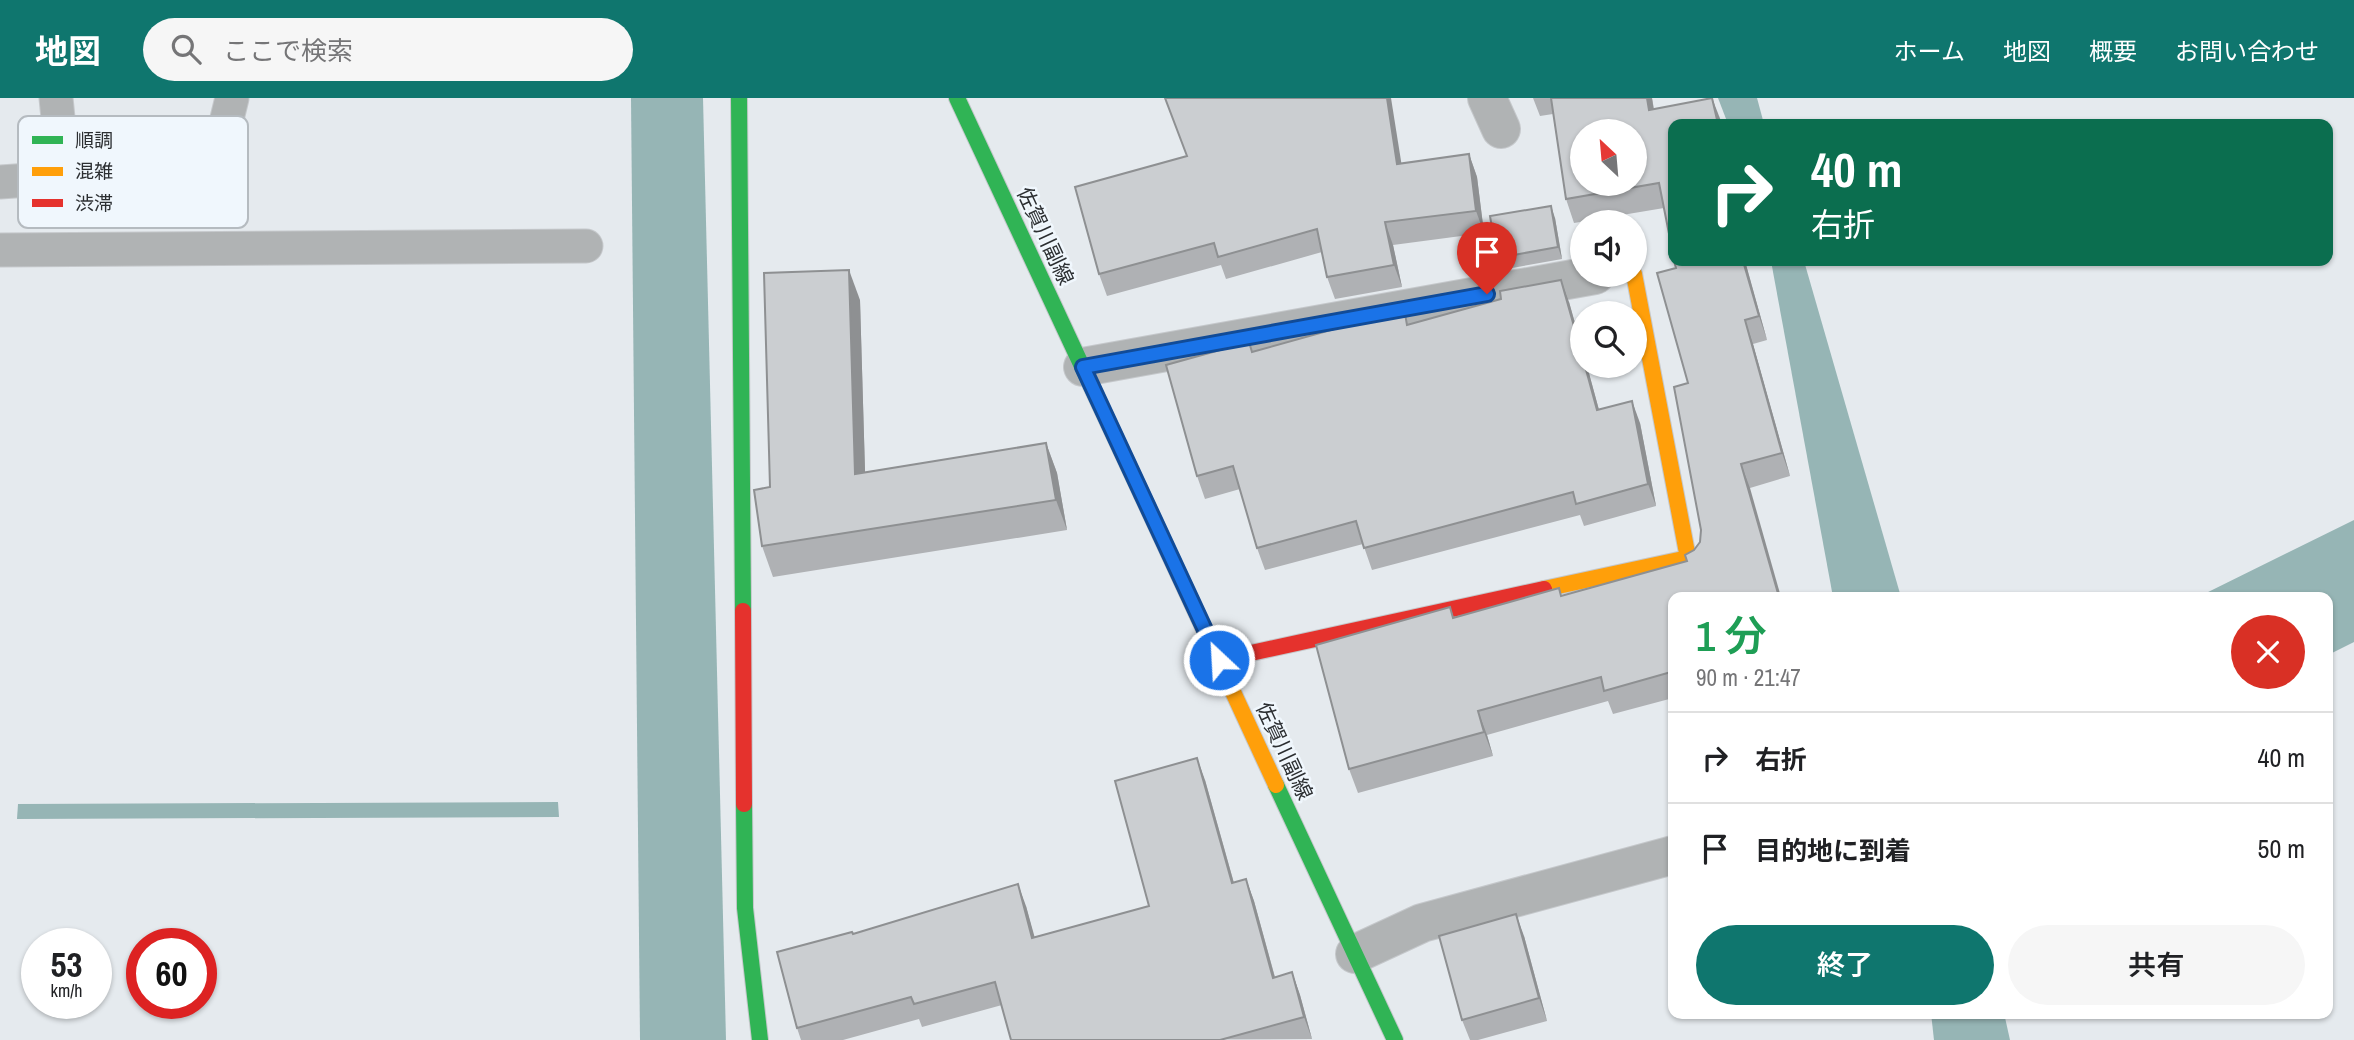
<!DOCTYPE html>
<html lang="ja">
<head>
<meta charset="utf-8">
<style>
	body { margin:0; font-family:"Archivo Narrow","Noto Sans JP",sans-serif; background:#f6f6f6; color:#202124; height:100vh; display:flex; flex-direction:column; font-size:26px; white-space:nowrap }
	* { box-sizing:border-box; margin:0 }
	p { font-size:23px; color:#757577 }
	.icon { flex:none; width:38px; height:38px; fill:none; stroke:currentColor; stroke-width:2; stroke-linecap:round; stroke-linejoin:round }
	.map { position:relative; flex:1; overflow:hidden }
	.side { position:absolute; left:1668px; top:494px; width:665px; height:427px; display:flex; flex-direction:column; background:#fff; border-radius:14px; box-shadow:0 2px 5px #0004 }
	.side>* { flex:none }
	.banner { position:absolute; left:1668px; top:21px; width:665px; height:147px; border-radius:14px; box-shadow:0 2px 5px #0004; background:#0b6e4f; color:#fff; overflow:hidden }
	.needle { width:46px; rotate:334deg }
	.fabs { position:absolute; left:1570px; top:21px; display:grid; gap:14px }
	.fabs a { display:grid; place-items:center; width:77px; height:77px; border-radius:50%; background:#fff; box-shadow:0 2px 5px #0004; font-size:35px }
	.speed { position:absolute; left:21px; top:830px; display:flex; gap:14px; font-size:35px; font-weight:700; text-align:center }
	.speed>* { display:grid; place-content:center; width:91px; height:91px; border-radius:50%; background:#fff; box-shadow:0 2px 5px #0004; line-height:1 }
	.speed small { font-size:18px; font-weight:400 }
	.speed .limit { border:10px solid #d22; background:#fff; color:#111 }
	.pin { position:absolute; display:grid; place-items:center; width:60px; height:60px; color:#fff; margin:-72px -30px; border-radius:50% 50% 50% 0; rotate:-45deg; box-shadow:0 0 7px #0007 }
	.pin .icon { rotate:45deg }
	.me { position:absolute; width:77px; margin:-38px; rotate:335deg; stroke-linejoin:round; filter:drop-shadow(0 0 5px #0008) }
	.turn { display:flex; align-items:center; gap:24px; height:147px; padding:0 28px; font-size:32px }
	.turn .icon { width:91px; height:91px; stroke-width:2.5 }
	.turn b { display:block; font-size:49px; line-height:60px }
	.round { display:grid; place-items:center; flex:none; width:74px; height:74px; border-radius:37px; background:#f6f6f6 }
	.summary { display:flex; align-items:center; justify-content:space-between; height:119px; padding:0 28px }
	h1 { font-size:42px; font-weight:600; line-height:52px; color:#1e9e55 }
	.action { display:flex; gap:14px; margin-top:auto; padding:14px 28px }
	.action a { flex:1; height:80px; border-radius:42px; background:#0f766e; color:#fff; font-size:28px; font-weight:600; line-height:80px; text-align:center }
	.action a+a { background:#f6f6f6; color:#202124 }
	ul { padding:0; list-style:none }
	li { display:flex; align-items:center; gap:21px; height:91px; padding:0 28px; border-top:2px solid #e0e0e0 }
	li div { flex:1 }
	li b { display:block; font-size:26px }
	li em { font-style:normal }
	header { display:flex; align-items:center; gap:42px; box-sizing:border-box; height:98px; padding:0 35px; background:#0f766e; color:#fff }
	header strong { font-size:33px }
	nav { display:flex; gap:38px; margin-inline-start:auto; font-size:24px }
	.search { width:490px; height:63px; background:#f6f6f6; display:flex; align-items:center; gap:18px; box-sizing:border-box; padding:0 24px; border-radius:38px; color:#757577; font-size:26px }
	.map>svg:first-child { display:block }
	.water { fill:#96b5b5 }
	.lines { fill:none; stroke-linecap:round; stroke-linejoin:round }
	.lane-casing { stroke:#c5c8cb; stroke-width:35 }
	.street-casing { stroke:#c5c8cb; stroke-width:40 }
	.fast-casing { stroke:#c5c8cb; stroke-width:18 }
	.slow-casing { stroke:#c5c8cb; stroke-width:18 }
	.jam-casing { stroke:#c5c8cb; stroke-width:18 }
	.lane { stroke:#b0b3b4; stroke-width:33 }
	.street { stroke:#b0b3b4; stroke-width:38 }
	.fast { stroke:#30b455; stroke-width:16 }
	.slow { stroke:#ff9f0a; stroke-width:16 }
	.jam { stroke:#e5322d; stroke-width:16 }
	.wall { fill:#afb1b4 }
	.shaded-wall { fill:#8e9092 }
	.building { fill:#cbced1; stroke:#8e9092; stroke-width:2; fill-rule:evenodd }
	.route-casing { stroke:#114b97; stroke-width:18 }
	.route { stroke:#1a73e8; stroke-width:12 }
	.labels { text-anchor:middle; stroke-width:5; stroke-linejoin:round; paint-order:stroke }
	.street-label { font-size:21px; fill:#2c2f32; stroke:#f0f7fd }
	.key { fill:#f0f7fd; stroke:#b5bbc0; stroke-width:2 }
	.key-label { font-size:19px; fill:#2c2f32 }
</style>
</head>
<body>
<header>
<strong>地図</strong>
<div class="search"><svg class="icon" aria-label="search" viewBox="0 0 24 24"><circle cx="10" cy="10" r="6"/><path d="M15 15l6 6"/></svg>ここで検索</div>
<nav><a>ホーム</a><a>地図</a><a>概要</a><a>お問い合わせ</a></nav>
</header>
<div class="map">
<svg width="2354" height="942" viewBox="0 0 2354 942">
	<rect width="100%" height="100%" fill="#e5eaee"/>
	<g class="water">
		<polygon points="631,0 703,0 726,942 640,942"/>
		<polygon points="1718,0 1757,0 1764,26 1728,26"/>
		<polygon points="1771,163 1804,163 1901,499 1833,499"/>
		<polygon points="2354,422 2354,544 2328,557 2328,499 2198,499"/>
		<polygon points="558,704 559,719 17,721 18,706"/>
		<polygon points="1931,915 2004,915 2010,942 1934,942"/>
	</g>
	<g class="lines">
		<g class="lane-casing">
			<g id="lane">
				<polyline points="56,0 64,80"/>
				<polyline points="0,84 159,73 223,37 232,0"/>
				<polyline points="0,152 586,148"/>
			</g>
		</g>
		<g class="street-casing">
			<g id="street">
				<polyline points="1487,0 1501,31"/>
				<polyline points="1083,269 1595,177"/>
				<polyline points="1355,856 1422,825 1673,757"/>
			</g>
		</g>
		<g class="fast-casing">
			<g id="fast">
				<polyline points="739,0 743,513"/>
				<polyline points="957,0 1142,397"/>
				<polyline points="1276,687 1395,942"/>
				<polyline points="744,706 745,810 760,942"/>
			</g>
		</g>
		<g class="slow-casing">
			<g id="slow">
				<polyline points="1142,397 1276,687"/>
				<polyline points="1544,491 1688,460 1634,176"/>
			</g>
		</g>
		<g class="jam-casing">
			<g id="jam">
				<polyline points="743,513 744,706"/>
				<polyline points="1219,562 1544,491"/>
			</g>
		</g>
		<use href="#lane" class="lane"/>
		<use href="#street" class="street"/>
		<use href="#fast" class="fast"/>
		<use href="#slow" class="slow"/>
		<use href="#jam" class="jam"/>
	</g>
	<g class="wall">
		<polygon points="1533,0 1652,0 1654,11 1721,23 1664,110 1574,125 1566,101 1553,16 1540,18"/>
		<polygon points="1469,56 1477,79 1484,135 1393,147 1402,189 1335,201 1327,179 1322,154 1226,181 1221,167 1107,198 1099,176 1402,66"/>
		<polygon points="1555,120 1562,161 1501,172 1497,160"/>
		<polygon points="1745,163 1767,242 1753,246 1790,378 1750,390 1673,499 1673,600 1613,616 1608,603 1487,637 1493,658 1358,695 1349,671 1450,509 1454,520 1559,490 1561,498 1687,463 1700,444 1701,432 1688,285"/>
		<polygon points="860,202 865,374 1046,345 1057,375 1067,432 773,479 762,448 770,389"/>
		<polygon points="1569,204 1582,250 1582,268 1587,268 1599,312 1640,325 1656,408 1584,428 1580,417 1372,472 1363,446 1265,472 1257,450 1240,391 1205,401 1197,378 1253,254 1409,226"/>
		<polygon points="1205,682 1234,785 1246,781 1254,803 1275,879 1292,874 1300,897 1312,941 1011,942 1002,907 922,929 919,921 843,942 801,942 797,930 853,836 1026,808 1034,839 1149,808"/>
		<polygon points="1524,838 1547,923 1478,942 1470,942 1462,922"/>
	</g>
	<g class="shaded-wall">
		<polygon points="1387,0 1391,0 1405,88 1397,66"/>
		<polygon points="1647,0 1652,0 1657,36 1649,12"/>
		<polygon points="1712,0 1721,23 1722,26 1718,26"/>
		<polygon points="1469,56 1477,79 1484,135 1476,113"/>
		<polygon points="1551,108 1555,120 1562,161 1558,149"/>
		<polygon points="1385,124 1393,147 1402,189 1394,167"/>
		<polygon points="1743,163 1745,163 1767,242 1759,218"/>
		<polygon points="849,172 860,202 866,406 855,376"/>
		<polygon points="1561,182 1569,204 1582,250 1582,257"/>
		<polygon points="1745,222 1753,246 1790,378 1782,355"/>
		<polygon points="1585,268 1587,268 1605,334 1597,312"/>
		<polygon points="1632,303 1640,325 1656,408 1648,386"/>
		<polygon points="1046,345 1057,375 1067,432 1056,402"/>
		<polygon points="1741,366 1750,390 1781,499 1779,499"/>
		<polygon points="1478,613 1487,637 1493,658 1484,634"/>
		<polygon points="1197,660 1205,682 1240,807 1232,785"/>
		<polygon points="1246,781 1254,803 1281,902 1273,880"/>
		<polygon points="1018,786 1026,808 1041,862 1032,840"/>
		<polygon points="1516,816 1524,838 1547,923 1539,900"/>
		<polygon points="1292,874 1300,897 1312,941 1304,919"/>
	</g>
	<g class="building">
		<polygon points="1165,0 1387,0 1397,66 1469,56 1476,113 1385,124 1394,167 1327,179 1317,131 1218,159 1214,145 1099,176 1075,89 1187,58"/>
		<path d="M1551 0H1647L1649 12 1712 0 1718 26H1673V156L1659 85 1566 101ZM1582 33H1634V86H1582Z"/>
		<polygon points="1551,108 1558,149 1497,160 1490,118"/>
		<polygon points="1674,163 1743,163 1759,218 1745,222 1782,355 1741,366 1779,499 1673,499 1673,582 1671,574 1604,593 1601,579 1478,613 1484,634 1349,671 1316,547 1450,509 1453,520 1559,490 1561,498 1687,463 1685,457 1694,452 1700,444 1701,432 1674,289 1688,285 1657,175 1676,170"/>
		<polygon points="849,172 855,376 1046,345 1056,402 762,448 754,392 770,389 764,175"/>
		<polygon points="1561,182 1582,257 1582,268 1585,268 1597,312 1632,303 1648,386 1576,406 1573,394 1364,450 1356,423 1257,450 1233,368 1197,378 1166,267 1249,244 1252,254 1338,230 1336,222 1404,210 1407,227 1501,201 1500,193"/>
		<polygon points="1197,660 1232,785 1246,781 1273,880 1292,874 1304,919 1220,942 1011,942 995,884 914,906 911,899 797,930 777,854 852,834 853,836 1018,786 1032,840 1149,808 1115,683"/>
		<polygon points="1516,816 1539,900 1462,922 1439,838"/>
	</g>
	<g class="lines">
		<g class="route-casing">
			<polyline id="route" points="1219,562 1083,269 1487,196"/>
		</g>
		<use href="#route" class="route"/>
	</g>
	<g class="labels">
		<g class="street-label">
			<text transform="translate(1045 138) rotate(65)" y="7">佐賀川副線</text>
			<text transform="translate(1284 653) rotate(65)" y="7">佐賀川副線</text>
		</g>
	</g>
	<rect x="18" y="18" width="230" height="112" rx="10" class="key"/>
	<rect x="32" y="38" width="31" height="8" fill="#30b455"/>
	<rect x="32" y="69" width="31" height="9" fill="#ff9f0a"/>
	<rect x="32" y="101" width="31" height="8" fill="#e5322d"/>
	<g class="key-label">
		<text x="75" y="49">順調</text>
		<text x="75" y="80">混雑</text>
		<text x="75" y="112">渋滞</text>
	</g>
</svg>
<div class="fabs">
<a><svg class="needle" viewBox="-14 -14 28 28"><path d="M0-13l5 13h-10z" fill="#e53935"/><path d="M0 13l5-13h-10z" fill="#757577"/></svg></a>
<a><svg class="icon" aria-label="sound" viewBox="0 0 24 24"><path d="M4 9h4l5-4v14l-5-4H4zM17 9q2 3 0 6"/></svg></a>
<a><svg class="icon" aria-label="search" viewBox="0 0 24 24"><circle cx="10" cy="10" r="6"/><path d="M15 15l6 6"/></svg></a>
</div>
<div class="speed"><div>53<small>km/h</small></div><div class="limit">60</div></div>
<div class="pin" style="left:1487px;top:196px;background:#d93025"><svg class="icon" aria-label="arrive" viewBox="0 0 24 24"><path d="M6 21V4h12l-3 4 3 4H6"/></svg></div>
<svg class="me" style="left:1219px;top:562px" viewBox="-20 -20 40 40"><circle r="17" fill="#1a73e8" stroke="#fff" stroke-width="3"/><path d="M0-11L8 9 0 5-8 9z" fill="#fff"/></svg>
<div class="banner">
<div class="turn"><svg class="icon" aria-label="right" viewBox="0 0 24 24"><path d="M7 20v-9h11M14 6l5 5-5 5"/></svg><div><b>40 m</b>右折</div></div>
</div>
<section class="side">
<div class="summary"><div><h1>1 分</h1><p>90 m · 21:47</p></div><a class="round" style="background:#d93025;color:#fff"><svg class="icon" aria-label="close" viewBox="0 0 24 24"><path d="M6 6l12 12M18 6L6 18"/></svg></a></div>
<ul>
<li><svg class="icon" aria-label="right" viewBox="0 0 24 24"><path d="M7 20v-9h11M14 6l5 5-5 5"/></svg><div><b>右折</b></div><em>40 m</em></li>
<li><svg class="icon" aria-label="arrive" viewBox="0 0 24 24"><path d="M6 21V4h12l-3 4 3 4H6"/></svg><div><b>目的地に到着</b></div><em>50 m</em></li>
</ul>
<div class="action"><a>終了</a><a>共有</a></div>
</section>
</div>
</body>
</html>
